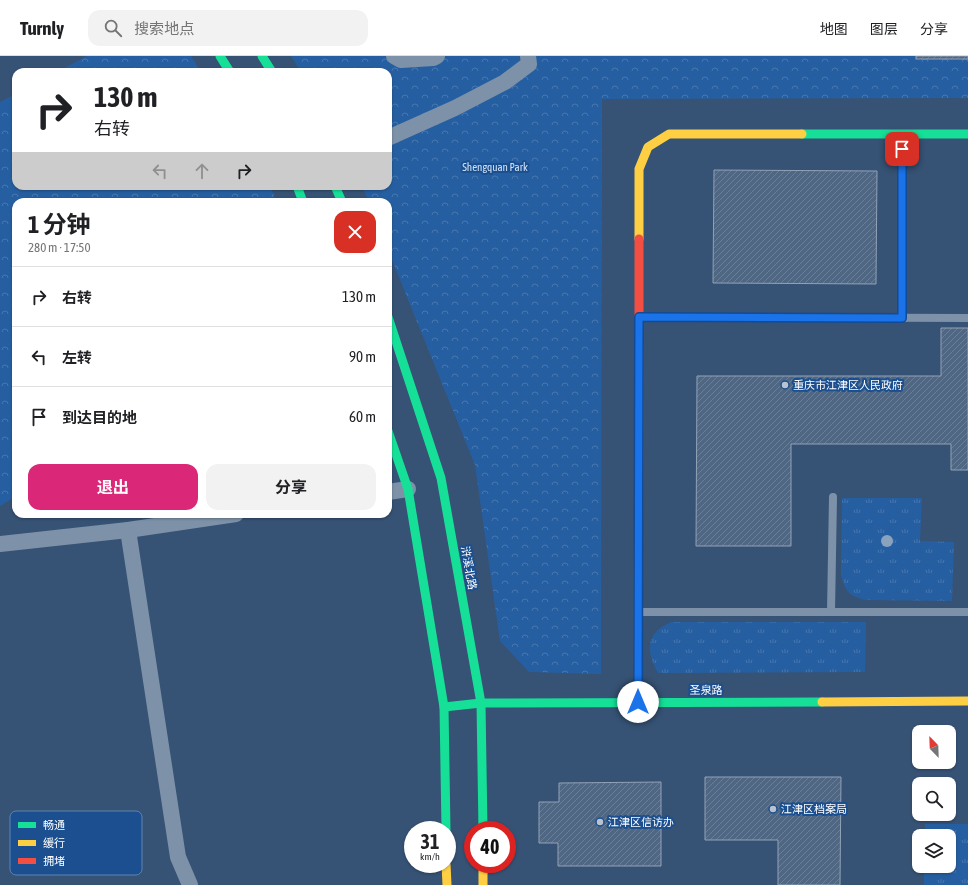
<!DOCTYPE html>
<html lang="zh">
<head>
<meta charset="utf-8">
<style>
	body { margin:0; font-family:"Asap Condensed","Noto Sans SC",sans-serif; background:#f2f2f2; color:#202124; height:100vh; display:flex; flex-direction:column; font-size:15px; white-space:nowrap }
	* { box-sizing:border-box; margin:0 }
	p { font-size:13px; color:#757577 }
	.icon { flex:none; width:22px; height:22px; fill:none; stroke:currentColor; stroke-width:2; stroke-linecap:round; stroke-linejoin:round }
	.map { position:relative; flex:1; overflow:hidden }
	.side { position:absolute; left:12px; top:142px; width:380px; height:320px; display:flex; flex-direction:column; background:#fff; border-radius:12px; box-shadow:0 1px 3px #0004 }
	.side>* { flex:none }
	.banner { position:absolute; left:12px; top:12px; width:380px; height:122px; border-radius:12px; box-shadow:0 1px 3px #0004; background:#fff; color:#202124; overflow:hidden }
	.needle { width:26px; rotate:337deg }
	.fabs { position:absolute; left:912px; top:669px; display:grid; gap:8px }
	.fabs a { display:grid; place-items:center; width:44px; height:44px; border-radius:8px; background:#fff; box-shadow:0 1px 3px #0004; font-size:20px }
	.speed { position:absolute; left:404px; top:765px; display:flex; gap:8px; font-size:20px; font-weight:700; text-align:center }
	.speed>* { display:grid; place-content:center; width:52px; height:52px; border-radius:50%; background:#fff; box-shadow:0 1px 3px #0004; line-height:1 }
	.speed small { font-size:10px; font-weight:400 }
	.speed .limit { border:6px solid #d22; background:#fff; color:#111 }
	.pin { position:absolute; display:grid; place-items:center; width:34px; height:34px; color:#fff; margin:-17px; border-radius:8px; box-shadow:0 2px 6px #0006 }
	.me { position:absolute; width:44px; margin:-22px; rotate:0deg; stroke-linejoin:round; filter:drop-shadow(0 0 3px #0008) }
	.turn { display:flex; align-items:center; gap:14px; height:84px; padding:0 16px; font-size:18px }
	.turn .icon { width:52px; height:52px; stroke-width:2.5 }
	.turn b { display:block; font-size:28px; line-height:34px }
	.lanes { display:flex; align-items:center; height:38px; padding:0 16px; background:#0003; justify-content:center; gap:20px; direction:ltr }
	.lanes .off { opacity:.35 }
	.round { display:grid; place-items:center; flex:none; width:42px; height:42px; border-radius:12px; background:#f2f2f2 }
	.summary { display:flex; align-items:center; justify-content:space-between; height:68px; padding:0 16px }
	h1 { font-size:24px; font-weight:700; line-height:30px }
	.cta { display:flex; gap:8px; margin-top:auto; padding:8px 16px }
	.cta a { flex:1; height:46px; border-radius:12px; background:#db2777; color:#fff; font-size:16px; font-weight:700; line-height:46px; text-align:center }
	.cta a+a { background:#f2f2f2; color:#202124 }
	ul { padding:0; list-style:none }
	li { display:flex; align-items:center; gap:12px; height:60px; padding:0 16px; border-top:1px solid #e0e0e0 }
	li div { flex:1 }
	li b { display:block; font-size:15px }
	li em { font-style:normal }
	header { display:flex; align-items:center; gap:24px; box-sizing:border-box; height:56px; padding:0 20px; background:#fff; border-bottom:1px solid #e0e0e0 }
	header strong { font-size:19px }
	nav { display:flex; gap:22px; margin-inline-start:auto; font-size:14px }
	.search { width:280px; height:36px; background:#f2f2f2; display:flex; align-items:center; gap:10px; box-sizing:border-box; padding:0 14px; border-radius:12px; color:#757577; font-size:15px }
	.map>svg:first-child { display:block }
	.grass { fill:url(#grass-tufts) }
	.park { fill:url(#park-crowns) }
	.building { fill:url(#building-hatch); stroke:#92a2b6 }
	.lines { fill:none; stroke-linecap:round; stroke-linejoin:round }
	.lane { stroke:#7d92a8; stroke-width:8 }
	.street { stroke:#7d92a8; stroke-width:16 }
	.fast { stroke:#16e098; stroke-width:9 }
	.slow { stroke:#ffcf43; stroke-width:9 }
	.jam { stroke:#f24e42; stroke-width:9 }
	.tree { fill:#8aa2be }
	.route-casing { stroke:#114b97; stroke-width:10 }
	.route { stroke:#1a73e8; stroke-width:7 }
	.poi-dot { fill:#b9c2ce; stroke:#1b4f8f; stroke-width:1.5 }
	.labels { text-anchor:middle; stroke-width:4; stroke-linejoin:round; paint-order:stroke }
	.park-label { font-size:11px; fill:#cfe3fa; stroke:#1b4f8f }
	.poi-label { font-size:11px; fill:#fff; stroke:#1b4f8f; text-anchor:start }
	.street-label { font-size:11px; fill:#fff; stroke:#1b4f8f }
	.key { fill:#1b4f8f; stroke:#5f84b1; stroke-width:1 }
	.key-label { font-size:11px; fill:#fff }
</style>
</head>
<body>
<header>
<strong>Turnly</strong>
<div class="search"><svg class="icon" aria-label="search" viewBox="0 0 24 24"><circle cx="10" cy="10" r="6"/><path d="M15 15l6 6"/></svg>搜索地点</div>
<nav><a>地图</a><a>图层</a><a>分享</a></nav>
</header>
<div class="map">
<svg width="968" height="829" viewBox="0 0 968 829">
	<defs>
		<pattern id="grass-tufts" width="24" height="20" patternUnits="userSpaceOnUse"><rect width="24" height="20" fill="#265fa1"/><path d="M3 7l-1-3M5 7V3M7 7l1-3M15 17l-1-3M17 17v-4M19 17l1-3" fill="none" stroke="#4777af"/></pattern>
		<pattern id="park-crowns" width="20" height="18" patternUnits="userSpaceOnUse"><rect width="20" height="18" fill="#265fa1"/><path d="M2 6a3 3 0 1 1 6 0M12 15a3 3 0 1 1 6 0" fill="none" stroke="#4777af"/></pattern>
		<pattern id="building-hatch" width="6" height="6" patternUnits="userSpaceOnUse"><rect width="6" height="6" fill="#506783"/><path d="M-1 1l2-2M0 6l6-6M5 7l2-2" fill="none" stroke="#6a7e96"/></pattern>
	</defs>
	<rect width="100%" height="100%" fill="#365274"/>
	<g class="grass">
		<path d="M842 442H922L920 485 954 486 952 545 866 544C849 540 845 536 841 518Z"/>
		<path d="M671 566H866L865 616 658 617C650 602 644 586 659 573 663 570 667 568 671 566Z"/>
		<polygon points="925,768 968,768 968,829 924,829 924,810 949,810 949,780 925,780"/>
	</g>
	<g class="park">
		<polygon points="87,0 191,0 201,16 57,16"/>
		<polygon points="291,0 968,0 968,42 602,43 601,618 529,616 500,585 475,409 388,194 388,146 369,146 362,130 388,130 388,16 301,16"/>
		<polygon points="16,38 16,130 270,130 277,146 16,146 16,440 0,450 0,46"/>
	</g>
	<g class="building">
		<rect x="916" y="0" width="52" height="3"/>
		<polygon points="714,114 877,115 876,228 713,227"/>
		<polygon points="941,272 968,272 968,414 951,414 951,388 791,388 791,490 696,490 697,320 941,320"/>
		<polygon points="705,721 841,721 840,829 778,829 778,784 705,784"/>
		<polygon points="661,726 661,810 558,810 558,787 539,787 539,746 559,746 559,727"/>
	</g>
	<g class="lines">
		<g class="lane">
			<polyline points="639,261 968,262"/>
			<polyline points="902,262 902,78"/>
			<polyline points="639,556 968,556"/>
			<polyline points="831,556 833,441"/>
		</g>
		<g class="street">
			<polyline points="394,0 401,4 433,2 437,0"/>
			<polyline points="388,82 455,52 505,26 529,8 528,0"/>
			<polyline points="388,436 408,433"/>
			<polyline points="128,474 178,801 190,829"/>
			<polyline points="0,488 128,474 236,458"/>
		</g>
		<g class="fast">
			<polyline points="220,0 230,16"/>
			<polyline points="262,0 272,16"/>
			<polyline points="802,78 968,78"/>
			<polyline points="297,130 303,146"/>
			<polyline points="335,130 342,146"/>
			<polyline points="388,261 441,422 481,647 483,774"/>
			<polyline points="388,375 408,433 444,651 446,774"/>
			<polyline points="638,646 639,294"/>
			<polyline points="444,651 481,647 822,646"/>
		</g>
		<g class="slow">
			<polyline points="639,183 639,113 648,91 669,78 802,78"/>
			<polyline points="822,646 968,645"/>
			<polyline points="446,808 447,829"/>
			<polyline points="483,808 483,829"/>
		</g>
		<polyline class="jam" points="639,294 639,183"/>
	</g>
	<circle class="tree" cx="887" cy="485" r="6"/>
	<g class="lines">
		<g class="route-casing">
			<polyline id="route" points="638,646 639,261 902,262 902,93"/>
		</g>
		<use href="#route" class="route"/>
	</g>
	<g class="poi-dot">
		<circle cx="785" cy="329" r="4"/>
		<circle cx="773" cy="753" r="4"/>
		<circle cx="600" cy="766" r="4"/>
	</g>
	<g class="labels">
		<g class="park-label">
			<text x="495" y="115">Shengquan Park</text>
		</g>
		<g class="poi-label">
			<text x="793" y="333">重庆市江津区人民政府</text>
			<text x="781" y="757">江津区档案局</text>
			<text x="608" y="770">江津区信访办</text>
		</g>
		<g class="street-label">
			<text transform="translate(469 512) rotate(80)" y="4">浒溪北路</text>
			<text x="706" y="638">圣泉路</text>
		</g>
	</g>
	<rect x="10" y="755" width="132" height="64" rx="6" class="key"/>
	<rect x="18" y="766" width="18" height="6" fill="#16e098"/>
	<rect x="18" y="784" width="18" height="6" fill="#ffcf43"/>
	<rect x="18" y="802" width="18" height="6" fill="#f24e42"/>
	<g class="key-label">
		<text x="43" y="773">畅通</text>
		<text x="43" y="791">缓行</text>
		<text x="43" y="809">拥堵</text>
	</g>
</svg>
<div class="fabs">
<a><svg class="needle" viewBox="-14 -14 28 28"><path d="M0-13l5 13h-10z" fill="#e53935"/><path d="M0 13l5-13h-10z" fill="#757577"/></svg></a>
<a><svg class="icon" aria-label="search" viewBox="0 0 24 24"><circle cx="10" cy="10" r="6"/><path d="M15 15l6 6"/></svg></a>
<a><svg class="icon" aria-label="layers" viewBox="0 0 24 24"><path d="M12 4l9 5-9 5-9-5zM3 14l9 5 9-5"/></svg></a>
</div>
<div class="speed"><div>31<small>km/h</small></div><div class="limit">40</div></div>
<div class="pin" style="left:902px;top:93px;background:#d93025"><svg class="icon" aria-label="arrive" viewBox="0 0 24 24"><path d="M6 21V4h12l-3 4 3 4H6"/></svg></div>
<svg class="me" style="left:638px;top:646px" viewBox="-20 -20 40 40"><circle r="19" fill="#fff"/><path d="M0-13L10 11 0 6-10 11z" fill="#1a73e8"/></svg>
<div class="banner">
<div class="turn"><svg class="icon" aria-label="right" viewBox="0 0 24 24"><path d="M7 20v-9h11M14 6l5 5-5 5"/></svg><div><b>130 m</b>右转</div></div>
<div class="lanes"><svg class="icon off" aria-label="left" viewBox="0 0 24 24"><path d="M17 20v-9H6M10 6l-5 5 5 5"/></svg><svg class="icon off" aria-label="ahead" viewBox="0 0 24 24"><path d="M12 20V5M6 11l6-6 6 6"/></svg><svg class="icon" aria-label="right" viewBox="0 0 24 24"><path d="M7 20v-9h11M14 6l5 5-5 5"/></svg></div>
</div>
<section class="side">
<div class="summary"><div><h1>1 分钟</h1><p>280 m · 17:50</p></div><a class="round" style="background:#d93025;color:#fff"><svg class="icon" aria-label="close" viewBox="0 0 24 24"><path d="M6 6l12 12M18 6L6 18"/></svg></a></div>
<ul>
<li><svg class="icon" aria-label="right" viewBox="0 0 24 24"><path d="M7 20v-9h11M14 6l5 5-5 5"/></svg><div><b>右转</b></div><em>130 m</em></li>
<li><svg class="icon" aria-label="left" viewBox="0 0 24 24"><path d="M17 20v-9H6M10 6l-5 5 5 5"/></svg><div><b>左转</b></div><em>90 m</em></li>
<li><svg class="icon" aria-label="arrive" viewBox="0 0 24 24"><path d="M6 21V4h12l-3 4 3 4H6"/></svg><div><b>到达目的地</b></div><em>60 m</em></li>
</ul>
<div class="cta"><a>退出</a><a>分享</a></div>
</section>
</div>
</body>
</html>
